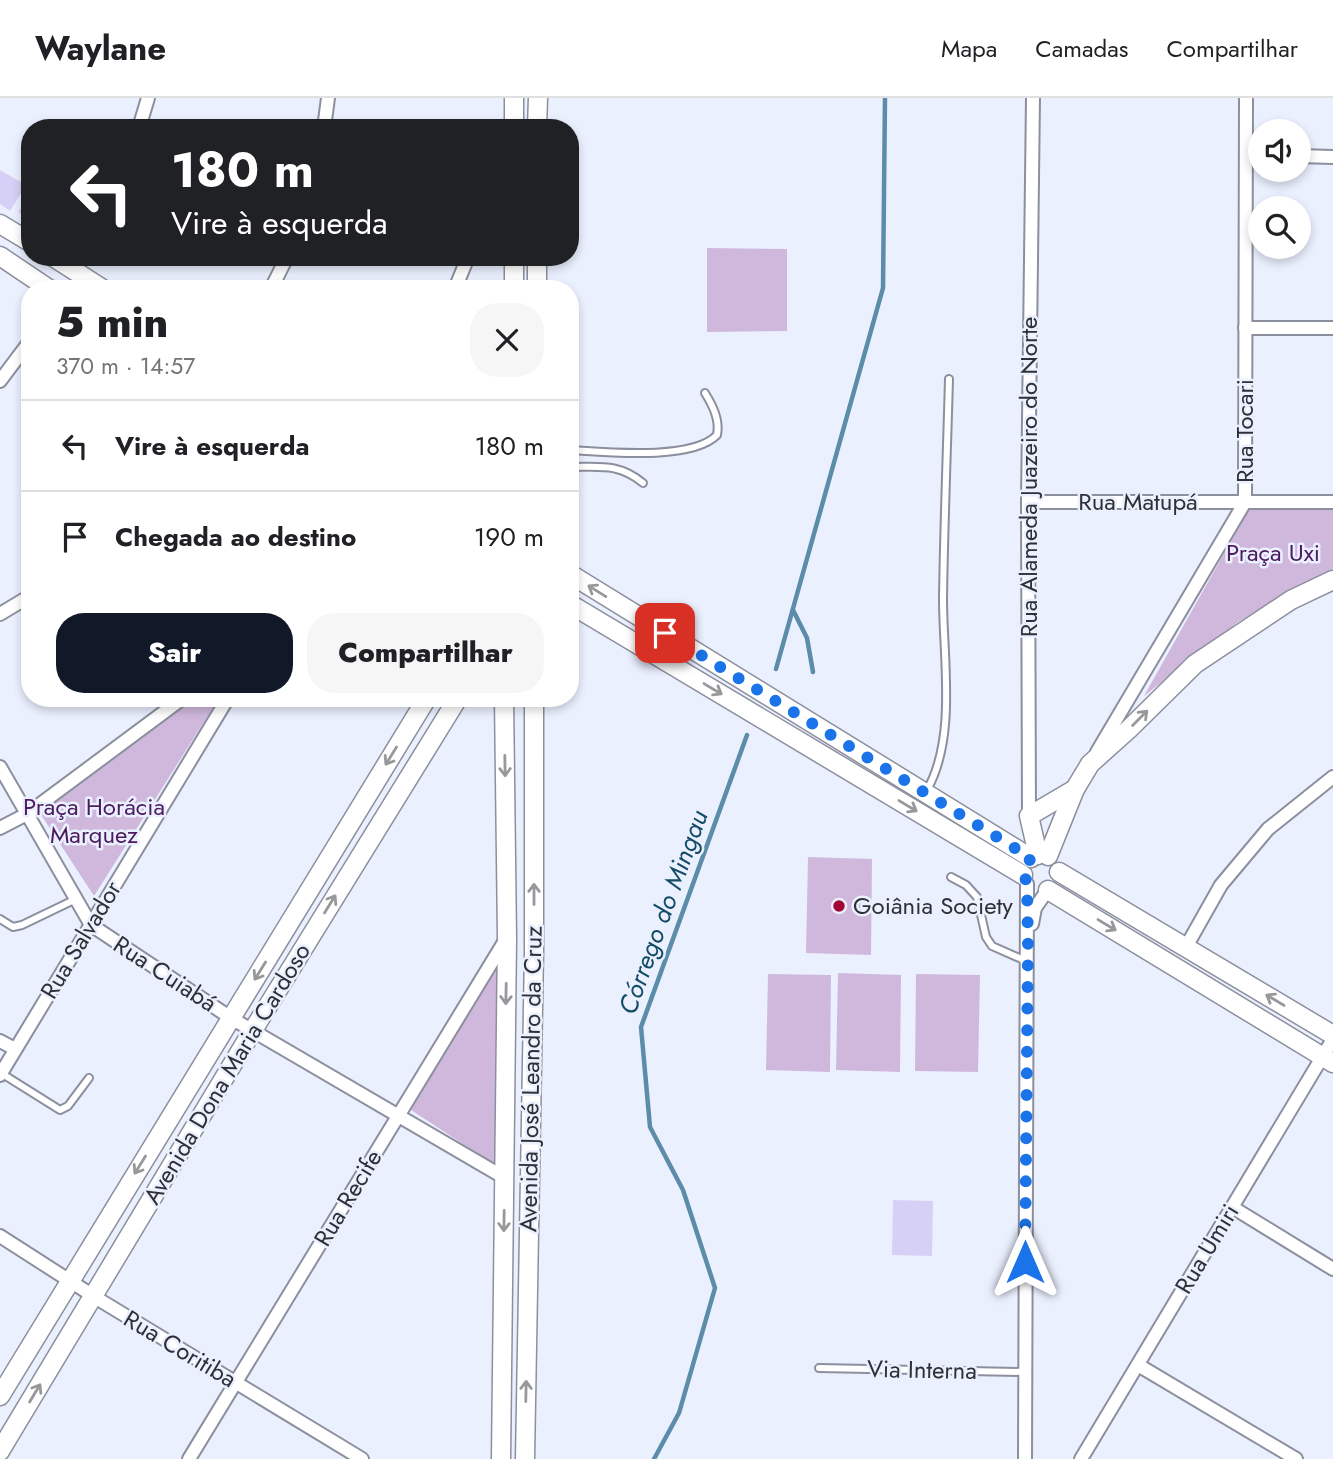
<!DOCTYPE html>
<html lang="pt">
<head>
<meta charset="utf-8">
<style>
	body { margin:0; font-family:Jost,sans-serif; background:#f6f6f6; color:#202124; height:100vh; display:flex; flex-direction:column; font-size:26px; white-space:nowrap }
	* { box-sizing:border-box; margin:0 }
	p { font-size:23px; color:#757577 }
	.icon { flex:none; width:38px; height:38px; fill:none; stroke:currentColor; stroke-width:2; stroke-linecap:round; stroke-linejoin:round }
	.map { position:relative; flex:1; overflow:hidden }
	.sheet { position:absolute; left:21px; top:182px; width:558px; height:427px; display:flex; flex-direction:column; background:#fff; border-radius:28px; box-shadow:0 4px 10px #0003 }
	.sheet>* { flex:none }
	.hud { position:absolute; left:21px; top:21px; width:558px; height:147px; border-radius:28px; box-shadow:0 4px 10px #0003; background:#202124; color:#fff; overflow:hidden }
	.fabs { position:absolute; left:1248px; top:21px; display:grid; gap:14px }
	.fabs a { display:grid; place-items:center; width:63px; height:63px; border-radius:50%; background:#fff; box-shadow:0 4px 10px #0003; font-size:35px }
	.pin { position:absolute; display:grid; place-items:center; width:60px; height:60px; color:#fff; margin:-30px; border-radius:14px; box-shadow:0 4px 10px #0006 }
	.me { position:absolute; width:77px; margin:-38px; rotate:0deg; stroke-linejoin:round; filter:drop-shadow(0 0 5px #0008) }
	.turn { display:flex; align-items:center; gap:24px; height:147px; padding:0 35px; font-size:32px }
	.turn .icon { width:91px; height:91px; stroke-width:2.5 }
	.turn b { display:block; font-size:49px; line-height:60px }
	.round { display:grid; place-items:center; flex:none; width:74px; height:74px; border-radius:28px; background:#f6f6f6 }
	.head { display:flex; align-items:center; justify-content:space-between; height:119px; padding:0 35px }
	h1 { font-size:42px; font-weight:800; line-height:52px }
	.action { display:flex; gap:14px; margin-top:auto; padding:14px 35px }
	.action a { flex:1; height:80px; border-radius:28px; background:#111827; color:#fff; font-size:28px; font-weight:800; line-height:80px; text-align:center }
	.action a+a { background:#f6f6f6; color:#202124 }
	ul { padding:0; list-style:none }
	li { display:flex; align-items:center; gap:21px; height:91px; padding:0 35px; border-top:2px solid #e0e0e0 }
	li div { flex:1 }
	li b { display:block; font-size:26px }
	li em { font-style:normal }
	header { display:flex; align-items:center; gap:42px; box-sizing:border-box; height:98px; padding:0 35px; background:#fff; border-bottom:2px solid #e0e0e0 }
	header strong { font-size:33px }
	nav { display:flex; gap:38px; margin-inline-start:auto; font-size:24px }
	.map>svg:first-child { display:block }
	.park { fill:#d0b8dc }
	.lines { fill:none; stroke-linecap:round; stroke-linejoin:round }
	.stream { stroke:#5b8ca9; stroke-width:4.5 }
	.building { fill:#d7d0f6 }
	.lane-casing { stroke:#8c8f9d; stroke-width:10 }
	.street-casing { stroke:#8c8f9d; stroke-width:16 }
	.secondary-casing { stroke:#8c8f9d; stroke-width:21 }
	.lane { stroke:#fff; stroke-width:6 }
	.street { stroke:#fff; stroke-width:12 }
	.secondary { stroke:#fff; stroke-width:18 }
	.oneway { stroke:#96989a }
	.route { stroke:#1a73e8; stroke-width:12; stroke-dasharray:0 21.6 }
	.poi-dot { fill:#a30534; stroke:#ebf0ff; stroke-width:2.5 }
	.labels { text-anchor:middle; stroke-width:5; stroke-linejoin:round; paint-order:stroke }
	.street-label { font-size:24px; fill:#2e3036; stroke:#ebf0ff }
	.park-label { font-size:24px; fill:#4b1b5e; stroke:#ebf0ff }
	.poi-label { font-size:24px; fill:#2e3036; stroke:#ebf0ff; text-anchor:start }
	.water-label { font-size:26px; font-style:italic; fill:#144c67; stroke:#ebf0ff }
</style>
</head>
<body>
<header>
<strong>Waylane</strong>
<nav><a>Mapa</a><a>Camadas</a><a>Compartilhar</a></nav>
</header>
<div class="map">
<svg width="1333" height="1361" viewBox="0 0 1333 1361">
	<rect width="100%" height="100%" fill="#ebf0ff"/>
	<g class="park">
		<polygon points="707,150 787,151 787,233 707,234"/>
		<polygon points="1249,411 1333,412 1333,471 1238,524 1144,598"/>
		<polygon points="193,600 219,600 94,798 38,712"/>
		<polygon points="808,759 872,761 871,857 806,855"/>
		<polygon points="497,870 498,1069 408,1010"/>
		<polygon points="838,875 901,877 900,974 836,972"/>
		<polygon points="768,876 831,877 830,974 766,972"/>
		<polygon points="916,876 980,877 978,974 915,973"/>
	</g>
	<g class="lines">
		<g class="stream">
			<polyline points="793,512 807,540 813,574"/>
			<polyline points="776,571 883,190 885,0"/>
			<polyline points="654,1361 679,1315 715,1190 683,1092 650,1029 641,929 747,637"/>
		</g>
	</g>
	<g class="building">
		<polygon points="0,72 26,87 10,113 0,106"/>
		<polygon points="30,96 30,121 18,114"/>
		<polygon points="893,1102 933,1103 932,1158 892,1157"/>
	</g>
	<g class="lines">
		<g class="lane-casing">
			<g id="lane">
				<path d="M570 352C605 354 692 363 717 337 720 322 713 308 705 295"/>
				<path d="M570 369C600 369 619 365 643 385"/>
				<path d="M927 692C957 639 943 560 943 501 944 428 947 354 949 281"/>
				<polyline points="951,779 966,787 977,799 986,839 992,848 1026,863"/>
				<polyline points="0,821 13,829 22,827 76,801"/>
				<polyline points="1,975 60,1012 68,1008 89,980"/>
				<polyline points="819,1270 1024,1274"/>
			</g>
		</g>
		<g class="street-casing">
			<g id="street">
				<polyline points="139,30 148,0"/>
				<polyline points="324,30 328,0"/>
				<polyline points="1246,57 1260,57"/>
				<polyline points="1298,58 1333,59"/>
				<polyline points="72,172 79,159"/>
				<polyline points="271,191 287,159"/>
				<polyline points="455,191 468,159"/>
				<polyline points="1245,230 1333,230"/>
				<polyline points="0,283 30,243"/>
				<polyline points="1028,404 1333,404"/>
				<polyline points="0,516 30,498"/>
				<polyline points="1097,654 1245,404 1246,0"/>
				<polyline points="0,669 91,827 231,920 505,1080"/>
				<polyline points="1029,718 1028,404 1033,0"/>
				<polyline points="0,730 27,716 183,600"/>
				<polyline points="1032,826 1035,810 1047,793"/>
				<polyline points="1186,849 1221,787 1268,731 1333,679"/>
				<polyline points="0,943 15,951"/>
				<polyline points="0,977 228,600"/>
				<polyline points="1232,1109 1333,1171"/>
				<polyline points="0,1138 98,1201 362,1361"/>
				<polyline points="1138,1267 1296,1361"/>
				<polyline points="189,1361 506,841"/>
				<polyline points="1025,1361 1027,786"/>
				<polyline points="1081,1361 1333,941"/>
			</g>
		</g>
		<g class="secondary-casing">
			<g id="secondary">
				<polyline points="514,0 514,30"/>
				<polyline points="537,30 538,0"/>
				<polyline points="0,126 30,144"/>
				<polyline points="0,158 49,191"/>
				<polyline points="53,159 103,191"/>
				<polyline points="514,191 514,159"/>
				<polyline points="537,191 537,159"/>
				<polyline points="570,476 1031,760"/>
				<polyline points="570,506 1023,777"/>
				<polyline points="1038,757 1029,718 1075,691"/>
				<polyline points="1048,758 1075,691 1090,666 1129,631 1195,566 1291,502 1333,482"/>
				<polyline points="1059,774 1333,937"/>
				<polyline points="1048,792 1333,965"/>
				<polyline points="0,1298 427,600"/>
				<polyline points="0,1353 253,932 458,600"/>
				<polyline points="501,1361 507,840 504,600"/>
				<polyline points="525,1361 534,853 534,600"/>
			</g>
		</g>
		<use href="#lane" class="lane"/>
		<use href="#street" class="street"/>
		<use href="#secondary" class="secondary"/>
	</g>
	<defs><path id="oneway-shaft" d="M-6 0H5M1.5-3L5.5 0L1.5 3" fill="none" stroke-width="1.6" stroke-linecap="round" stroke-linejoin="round" transform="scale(1.75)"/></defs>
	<g class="oneway">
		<use href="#oneway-shaft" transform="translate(597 493) rotate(-148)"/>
		<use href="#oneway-shaft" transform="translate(713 591) rotate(31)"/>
		<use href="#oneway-shaft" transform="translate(1140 620) rotate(-45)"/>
		<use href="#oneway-shaft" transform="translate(391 658) rotate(122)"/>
		<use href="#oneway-shaft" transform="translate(505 668) rotate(89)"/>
		<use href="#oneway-shaft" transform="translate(908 708) rotate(31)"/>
		<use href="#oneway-shaft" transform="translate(534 796) rotate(-90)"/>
		<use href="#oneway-shaft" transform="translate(330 806) rotate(-58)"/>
		<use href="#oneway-shaft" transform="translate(1107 827) rotate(31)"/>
		<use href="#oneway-shaft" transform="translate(260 873) rotate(122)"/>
		<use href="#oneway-shaft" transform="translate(506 896) rotate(91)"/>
		<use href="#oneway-shaft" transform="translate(1275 902) rotate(-149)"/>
		<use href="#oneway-shaft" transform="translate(140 1067) rotate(122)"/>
		<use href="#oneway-shaft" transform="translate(504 1123) rotate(91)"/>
		<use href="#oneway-shaft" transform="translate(526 1293) rotate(-89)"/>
		<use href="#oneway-shaft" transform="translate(35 1295) rotate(-59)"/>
	</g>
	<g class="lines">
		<polyline class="route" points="665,535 1031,760 1023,772 1027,786 1028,847 1025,1164"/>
	</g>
	<circle class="poi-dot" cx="839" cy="808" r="7"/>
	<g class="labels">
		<g class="street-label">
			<text transform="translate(1245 333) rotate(-90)" y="8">Rua Tocari</text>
			<text transform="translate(1029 379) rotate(-90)" y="8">Rua Alameda Juazeiro do Norte</text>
			<text x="1138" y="412">Rua Matupá</text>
			<text transform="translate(81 842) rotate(-59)" y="8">Rua Salvador</text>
			<text transform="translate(165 876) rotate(33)" y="8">Rua Cuiabá</text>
			<text transform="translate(227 976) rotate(-59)" y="8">Avenida Dona Maria Cardoso</text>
			<text transform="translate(531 981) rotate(-89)" y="8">Avenida José Leandro da Cruz</text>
			<text transform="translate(348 1100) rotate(-59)" y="8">Rua Recife</text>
			<text transform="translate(1207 1151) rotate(-59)" y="8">Rua Umiri</text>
			<text transform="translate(180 1251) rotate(31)" y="8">Rua Coritiba</text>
			<text transform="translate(922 1272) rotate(1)" y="8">Via Interna</text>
		</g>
		<g class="park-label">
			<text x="1273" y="463">Praça Uxi</text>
			<text x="94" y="717">Praça Horácia<tspan x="94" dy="28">Marquez</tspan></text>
		</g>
		<g class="poi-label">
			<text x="853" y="816">Goiânia Society</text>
		</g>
		<g class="water-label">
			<text transform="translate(663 814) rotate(-70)" y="9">Córrego do Mingau</text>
		</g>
	</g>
</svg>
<div class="fabs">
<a><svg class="icon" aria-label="sound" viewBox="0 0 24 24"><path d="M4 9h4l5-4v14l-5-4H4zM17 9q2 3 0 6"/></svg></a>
<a><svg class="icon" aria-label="search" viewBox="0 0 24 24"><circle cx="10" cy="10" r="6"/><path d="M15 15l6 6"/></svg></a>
</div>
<div class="pin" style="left:665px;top:535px;background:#d93025"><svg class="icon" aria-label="arrive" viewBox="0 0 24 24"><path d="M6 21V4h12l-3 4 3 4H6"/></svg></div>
<svg class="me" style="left:1025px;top:1164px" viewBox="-20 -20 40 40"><path d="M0-17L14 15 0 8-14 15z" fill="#1a73e8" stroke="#fff" stroke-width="4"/></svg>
<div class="hud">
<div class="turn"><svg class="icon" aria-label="left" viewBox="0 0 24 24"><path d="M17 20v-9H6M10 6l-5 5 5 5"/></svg><div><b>180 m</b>Vire à esquerda</div></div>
</div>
<section class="sheet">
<div class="head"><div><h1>5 min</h1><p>370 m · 14:57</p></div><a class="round"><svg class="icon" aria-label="close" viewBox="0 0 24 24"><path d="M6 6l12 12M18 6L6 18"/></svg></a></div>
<ul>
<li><svg class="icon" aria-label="left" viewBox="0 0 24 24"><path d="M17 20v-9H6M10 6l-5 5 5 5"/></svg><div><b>Vire à esquerda</b></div><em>180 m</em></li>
<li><svg class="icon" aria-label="arrive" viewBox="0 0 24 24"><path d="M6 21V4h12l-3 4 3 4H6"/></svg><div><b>Chegada ao destino</b></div><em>190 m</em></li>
</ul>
<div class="action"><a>Sair</a><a>Compartilhar</a></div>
</section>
</div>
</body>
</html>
